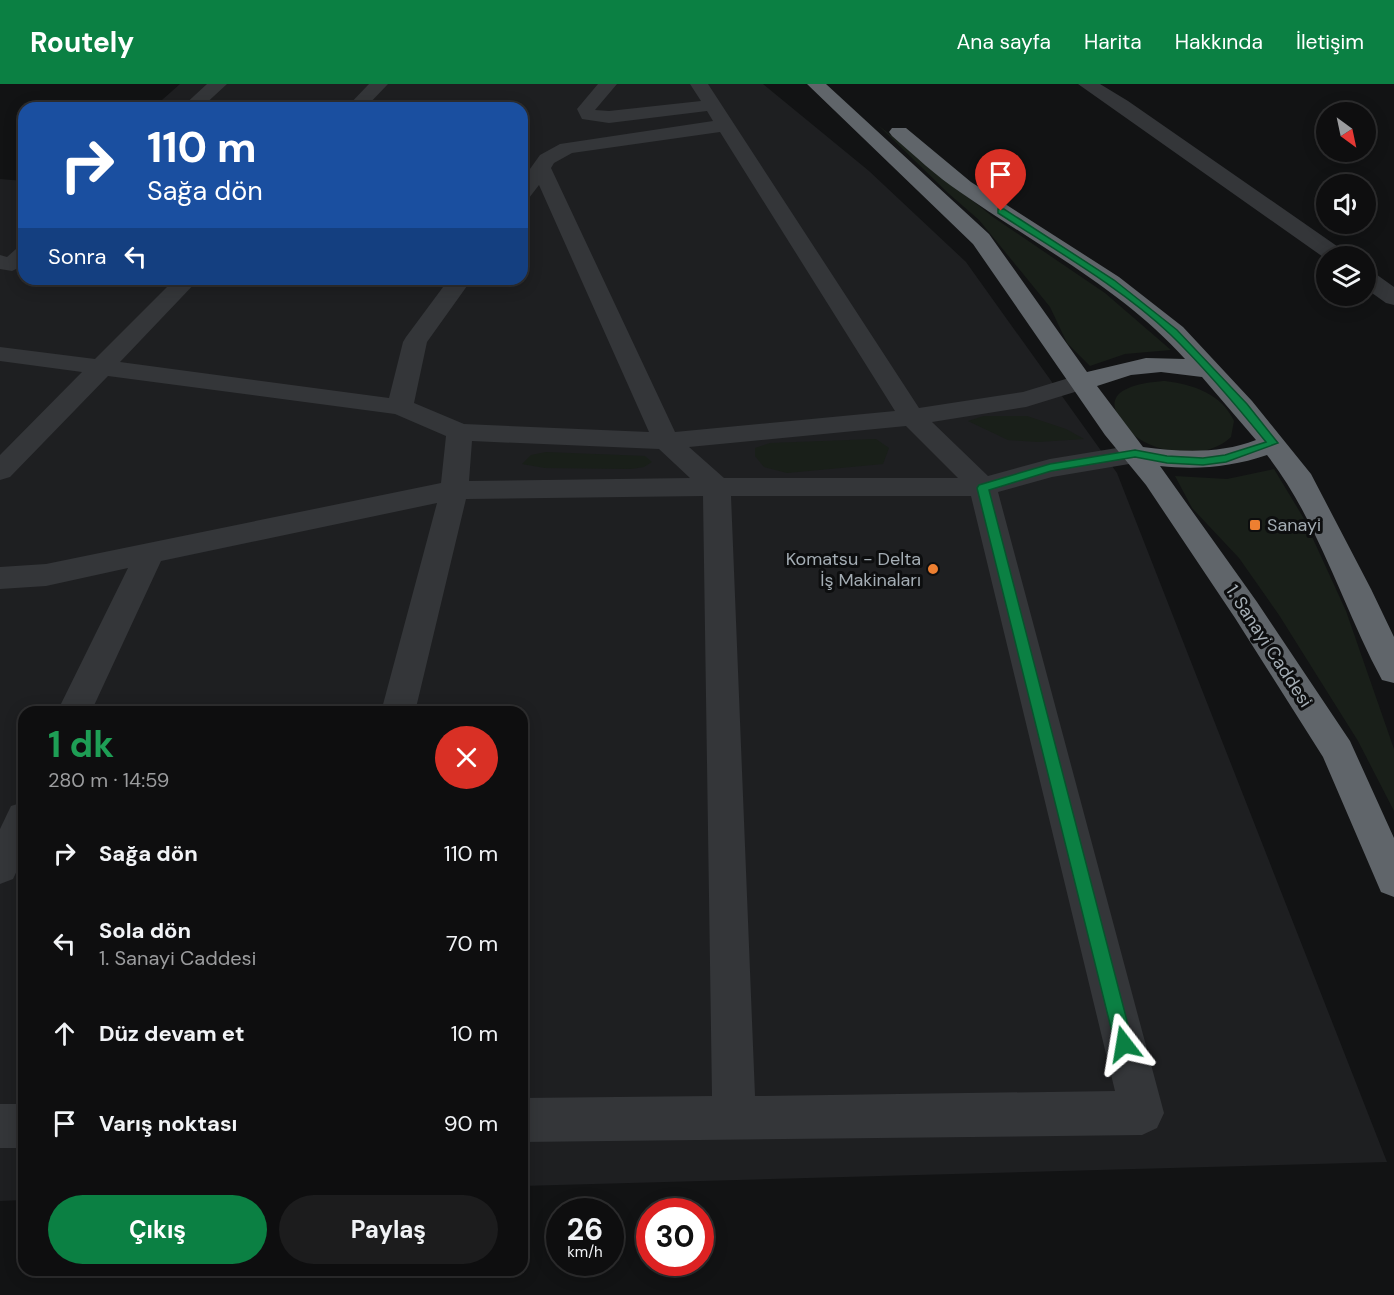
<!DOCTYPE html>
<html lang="tr">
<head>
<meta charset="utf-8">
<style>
	body { margin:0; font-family:"DM Sans",sans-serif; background:#1c1c1d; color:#f1f3f6; height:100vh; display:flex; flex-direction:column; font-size:22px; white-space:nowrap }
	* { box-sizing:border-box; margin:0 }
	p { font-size:20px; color:#9b9c9e }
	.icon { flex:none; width:33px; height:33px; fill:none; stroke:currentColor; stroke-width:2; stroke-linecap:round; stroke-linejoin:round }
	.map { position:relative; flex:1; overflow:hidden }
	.side { position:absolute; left:18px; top:622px; width:510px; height:570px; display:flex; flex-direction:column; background:#0e0e0f; border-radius:18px; box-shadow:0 3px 15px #0003,0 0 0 2px #2e2e2f }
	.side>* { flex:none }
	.top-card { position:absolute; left:18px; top:18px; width:510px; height:183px; border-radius:18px; box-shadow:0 3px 15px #0003,0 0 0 2px #2e2e2f; background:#1a4fa0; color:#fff; overflow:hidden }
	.needle { width:39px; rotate:147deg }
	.buttons { position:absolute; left:1316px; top:18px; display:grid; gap:12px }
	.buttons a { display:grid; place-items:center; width:60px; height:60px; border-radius:50%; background:#0e0e0f; box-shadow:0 3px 15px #0003,0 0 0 2px #2e2e2f; font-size:30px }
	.speed { position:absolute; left:546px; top:1114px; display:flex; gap:12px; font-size:30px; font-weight:700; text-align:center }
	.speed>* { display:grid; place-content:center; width:78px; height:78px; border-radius:50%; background:#0e0e0f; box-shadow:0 3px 15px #0003,0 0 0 2px #2e2e2f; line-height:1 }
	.speed small { font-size:15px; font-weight:400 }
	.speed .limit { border:9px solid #d22; background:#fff; color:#111 }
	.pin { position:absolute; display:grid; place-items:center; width:51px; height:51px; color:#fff; margin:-62px -26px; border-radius:50% 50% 50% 0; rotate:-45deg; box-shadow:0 0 6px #0007 }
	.pin .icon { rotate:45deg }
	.me { position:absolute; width:66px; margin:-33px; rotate:346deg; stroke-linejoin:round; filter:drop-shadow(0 0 4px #0008) }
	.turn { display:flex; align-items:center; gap:21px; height:126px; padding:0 30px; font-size:27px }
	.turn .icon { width:78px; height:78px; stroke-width:2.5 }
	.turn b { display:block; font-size:42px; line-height:51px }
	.then { display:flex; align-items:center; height:57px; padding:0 30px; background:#0003; gap:12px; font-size:22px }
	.round { display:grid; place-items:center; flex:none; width:63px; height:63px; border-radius:32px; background:#1c1c1d }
	.overview { display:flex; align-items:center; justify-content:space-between; height:102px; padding:0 30px }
	h1 { font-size:36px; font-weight:700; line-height:45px; color:#1e9e55 }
	.button { display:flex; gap:12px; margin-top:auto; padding:12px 30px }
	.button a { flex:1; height:69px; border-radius:36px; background:#0b8043; color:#fff; font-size:24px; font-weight:700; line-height:69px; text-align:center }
	.button a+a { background:#1c1c1d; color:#f1f3f6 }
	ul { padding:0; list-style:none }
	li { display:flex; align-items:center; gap:18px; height:90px; padding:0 30px }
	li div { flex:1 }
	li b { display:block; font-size:22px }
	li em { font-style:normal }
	header { display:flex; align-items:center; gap:36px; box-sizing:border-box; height:84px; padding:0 30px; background:#0b8043; color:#fff }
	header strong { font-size:28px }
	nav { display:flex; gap:33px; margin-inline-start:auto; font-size:21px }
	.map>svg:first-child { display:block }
	.built { fill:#1e1f21 }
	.green { fill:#191f19 }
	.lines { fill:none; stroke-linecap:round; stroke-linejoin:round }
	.minor { fill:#343639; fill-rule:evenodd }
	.highway { fill:#60656a; fill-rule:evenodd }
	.route { fill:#0b8043; stroke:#07532c; stroke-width:1.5 }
	.poi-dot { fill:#ed7f31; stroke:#0d0e0f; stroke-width:2 }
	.labels { text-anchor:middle; stroke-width:6; stroke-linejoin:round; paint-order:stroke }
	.poi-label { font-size:18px; fill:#a4adb4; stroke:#0d0e0f; text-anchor:start }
	.street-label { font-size:18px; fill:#a4adb4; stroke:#0d0e0f }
</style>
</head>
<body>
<header>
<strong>Routely</strong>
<nav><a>Ana sayfa</a><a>Harita</a><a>Hakkında</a><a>İletişim</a></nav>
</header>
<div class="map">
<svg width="1394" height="1211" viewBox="0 0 1394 1211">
	<rect width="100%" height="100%" fill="#121314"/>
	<polygon class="built" points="180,0 763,0 869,87 966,178 1117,389 1387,1078 522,1102 522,628 24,628 24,1116 0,1117 0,95 24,97 24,195 522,195 522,24 153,24"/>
	<g class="green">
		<polygon points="878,41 993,133 1105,209 1171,266 1125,270 1090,282 1067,259 1050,223 979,136 948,109"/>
		<path d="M1165 297C1192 300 1222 310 1234 337L1231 353C1206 377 1157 371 1131 349 1127 346 1123 339 1120 334 1099 304 1145 298 1165 297Z"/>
		<polygon points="984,332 1027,332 1066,345 1084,355 1038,358 1008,356 968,337"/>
		<polygon points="876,355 889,364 883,380 787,389 764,383 755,372 755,364 770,359"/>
		<polygon points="546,368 645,372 652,378 644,383 631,385 545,384 522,380 531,371"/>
		<polygon points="1274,385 1303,433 1346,527 1394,665 1394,727 1358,657 1279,531 1239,474 1192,424 1175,392 1227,395"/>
	</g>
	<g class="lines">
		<g class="minor">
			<polygon points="207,0 227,0 201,24 181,24"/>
			<polygon points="369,0 388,0 365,24 346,24"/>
			<path d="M598 0H617L595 26 609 27 701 17 690 0H708L919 324 1023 308 1082 290 1091 293 1095 298 1091 303 1026 323 932 338 988 392 1050 375 1135 361 1145 364 1149 370 1145 376 1135 379 1052 393 998 408 1164 1029 1157 1044 1142 1051 522 1058V1014L712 1012 703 412 466 415 415 628H381L437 419 161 477 91 628H57L128 484 46 502 0 505V483L46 480 441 399 446 352 395 330 108 292 10 393 0 396V371L82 288 0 277V263L95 275 175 195H199L120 278 389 314 403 258 406 253 449 195H472L427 258 414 319 464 340 649 348 539 101 529 114 522 116V96L540 71 560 60 713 37 707 27 609 39 582 35 577 25ZM720 48 895 327 675 348 551 84 554 79 572 69ZM906 342 958 394H724L689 363ZM472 357 659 365 690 394 469 397ZM731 412H971L1115 1007 755 1012Z"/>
			<polygon points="1078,0 1100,0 1128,17 1344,167 1347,172 1326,172 1326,175"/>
			<polygon points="24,163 24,181 12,187 0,185 0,171 7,173 16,165"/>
			<polygon points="1365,186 1373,188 1394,203 1394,221 1386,219 1365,204"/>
			<polygon points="24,718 24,772 13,795 0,800 0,745 11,722"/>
			<rect x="0" y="1020" width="24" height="44"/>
		</g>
		<path class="highway" d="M807 0H826L989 150 1087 288 1146 274 1185 275C1122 205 1036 161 960 108 936 92 914 71 892 52L889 48 892 44H906L971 98 1119 193 1183 243 1252 317 1311 390 1371 505 1394 553V599L1382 596C1343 524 1318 436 1267 371 1232 383 1197 386 1160 382L1257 518 1350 657 1394 754V813L1381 808 1323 673 1235 534 1146 401 1105 351 973 160ZM1161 288 1202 293 1256 356C1220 370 1181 368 1143 363L1097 302 1131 291Z"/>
	</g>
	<path class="route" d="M998 125H1004L1114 196 1177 246 1247 320 1278 359 1226 378 1203 381 1167 379 1135 373 1051 387 989 406 1133 960 1130 966 1124 968 1118 966 1115 960 977 404 979 401 1050 380 1135 366 1167 372 1203 374 1225 371 1266 358C1236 321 1205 284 1171 251 1122 204 1055 166 998 129Z"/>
	<g class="poi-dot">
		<rect x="1249" y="435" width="12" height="12" rx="3"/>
		<circle cx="933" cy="485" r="6"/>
	</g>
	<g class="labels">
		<g class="poi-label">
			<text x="1267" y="447">Sanayi</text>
			<text x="921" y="481" text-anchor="end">Komatsu - Delta<tspan x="921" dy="21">İş Makinaları</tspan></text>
		</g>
		<g class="street-label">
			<text transform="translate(1269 562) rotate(57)" y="6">1. Sanayi Caddesi</text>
		</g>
	</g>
</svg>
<div class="buttons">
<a><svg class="needle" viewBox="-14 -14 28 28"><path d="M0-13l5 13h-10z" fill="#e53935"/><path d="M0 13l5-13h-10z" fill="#9b9c9e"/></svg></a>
<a><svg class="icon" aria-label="sound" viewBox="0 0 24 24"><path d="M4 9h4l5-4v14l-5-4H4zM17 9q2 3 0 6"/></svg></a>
<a><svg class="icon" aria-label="layers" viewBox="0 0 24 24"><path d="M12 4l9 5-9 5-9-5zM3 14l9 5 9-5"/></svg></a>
</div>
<div class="speed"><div>26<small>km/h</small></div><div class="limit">30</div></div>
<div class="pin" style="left:1001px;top:127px;background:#d93025"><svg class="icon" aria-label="arrive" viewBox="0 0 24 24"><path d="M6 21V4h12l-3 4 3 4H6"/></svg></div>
<svg class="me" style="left:1124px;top:960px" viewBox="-20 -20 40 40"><path d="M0-17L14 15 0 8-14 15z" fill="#0b8043" stroke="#fff" stroke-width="4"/></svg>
<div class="top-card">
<div class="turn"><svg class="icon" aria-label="right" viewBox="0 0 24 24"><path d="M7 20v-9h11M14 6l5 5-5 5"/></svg><div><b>110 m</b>Sağa dön</div></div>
<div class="then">Sonra<svg class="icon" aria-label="left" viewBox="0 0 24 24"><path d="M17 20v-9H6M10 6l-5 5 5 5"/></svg></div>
</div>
<section class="side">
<div class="overview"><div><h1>1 dk</h1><p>280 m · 14:59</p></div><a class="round" style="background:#d93025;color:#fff"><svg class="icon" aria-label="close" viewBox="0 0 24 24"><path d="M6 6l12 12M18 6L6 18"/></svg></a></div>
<ul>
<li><svg class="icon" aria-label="right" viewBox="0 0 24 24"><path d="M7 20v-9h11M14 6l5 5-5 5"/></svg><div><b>Sağa dön</b></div><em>110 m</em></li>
<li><svg class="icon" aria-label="left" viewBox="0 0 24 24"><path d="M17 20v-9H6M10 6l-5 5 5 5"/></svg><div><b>Sola dön</b><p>1. Sanayi Caddesi</p></div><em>70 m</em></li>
<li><svg class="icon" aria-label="ahead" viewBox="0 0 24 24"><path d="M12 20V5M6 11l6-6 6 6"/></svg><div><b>Düz devam et</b></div><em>10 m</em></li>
<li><svg class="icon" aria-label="arrive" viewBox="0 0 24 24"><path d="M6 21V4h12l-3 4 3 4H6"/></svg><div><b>Varış noktası</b></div><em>90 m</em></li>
</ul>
<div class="button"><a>Çıkış</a><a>Paylaş</a></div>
</section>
</div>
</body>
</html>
